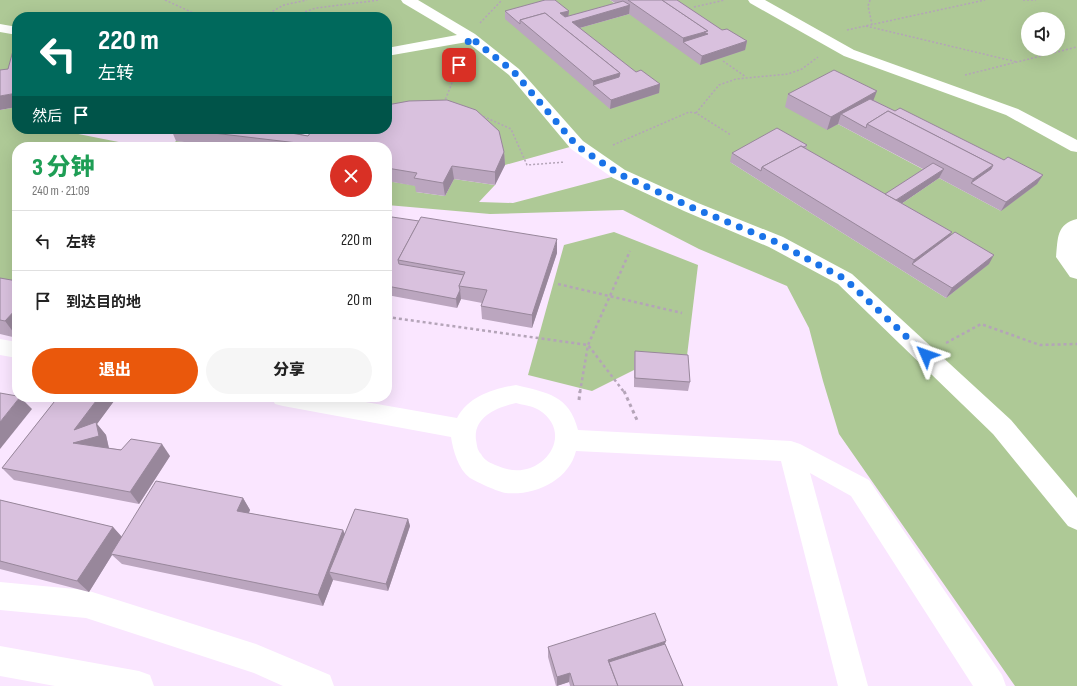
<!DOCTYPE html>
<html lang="zh">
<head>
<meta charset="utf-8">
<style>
	body { margin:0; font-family:"Sofia Sans Condensed","Noto Sans SC",sans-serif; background:#f6f6f6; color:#222; height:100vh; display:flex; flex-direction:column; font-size:15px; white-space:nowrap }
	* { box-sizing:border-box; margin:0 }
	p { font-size:13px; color:#767676 }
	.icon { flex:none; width:22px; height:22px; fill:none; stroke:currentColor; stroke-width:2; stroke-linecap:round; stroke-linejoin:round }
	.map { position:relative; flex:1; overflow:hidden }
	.sheet { position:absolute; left:12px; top:142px; width:380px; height:260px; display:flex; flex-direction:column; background:#fff; border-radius:16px; box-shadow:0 4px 16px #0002 }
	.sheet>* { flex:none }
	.banner { position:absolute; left:12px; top:12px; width:380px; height:122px; border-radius:16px; box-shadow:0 4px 16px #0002; background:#00695c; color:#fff; overflow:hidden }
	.buttons { position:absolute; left:1021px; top:12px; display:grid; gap:8px }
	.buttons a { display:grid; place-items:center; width:44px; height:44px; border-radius:50%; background:#fff; box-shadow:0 4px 16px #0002; font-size:20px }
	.pin { position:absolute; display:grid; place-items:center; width:34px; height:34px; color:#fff; margin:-17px; border-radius:8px; box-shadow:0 2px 6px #0006 }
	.me { position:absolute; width:44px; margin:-22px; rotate:313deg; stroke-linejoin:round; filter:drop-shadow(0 0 3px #0008) }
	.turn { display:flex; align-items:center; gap:14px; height:84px; padding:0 20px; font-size:18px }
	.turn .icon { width:52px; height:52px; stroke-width:2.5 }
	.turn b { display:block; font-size:28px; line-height:34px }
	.then { display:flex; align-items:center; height:38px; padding:0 20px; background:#0003; gap:8px; font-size:15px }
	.round { display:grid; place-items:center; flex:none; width:42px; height:42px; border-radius:21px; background:#f6f6f6 }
	.headline { display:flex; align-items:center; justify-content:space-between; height:68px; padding:0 20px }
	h1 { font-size:24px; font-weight:800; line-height:30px; color:#1e9e55 }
	.button { display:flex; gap:8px; margin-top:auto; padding:8px 20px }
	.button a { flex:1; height:46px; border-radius:24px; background:#ea580c; color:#fff; font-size:16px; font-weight:800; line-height:46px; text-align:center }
	.button a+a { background:#f6f6f6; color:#222 }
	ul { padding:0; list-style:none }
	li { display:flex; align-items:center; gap:12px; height:60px; padding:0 20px; border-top:1px solid #e0e0e0 }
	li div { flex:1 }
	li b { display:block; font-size:15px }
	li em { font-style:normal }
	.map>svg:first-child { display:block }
	.green { fill:#aec996; fill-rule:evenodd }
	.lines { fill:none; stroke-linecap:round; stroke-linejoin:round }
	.path-far2 { stroke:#b4a4b8; stroke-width:1.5; stroke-dasharray:2 2; stroke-linecap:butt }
	.path-far1 { stroke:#b4a4b8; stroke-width:2.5; stroke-dasharray:3 3; stroke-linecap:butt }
	.path { stroke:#b4a4b8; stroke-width:3; stroke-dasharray:3.5 3.5; stroke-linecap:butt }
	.minor { fill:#fff; fill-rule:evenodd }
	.wall { fill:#bba6bf }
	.shaded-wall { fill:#98879b }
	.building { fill:#d9c1de; stroke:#98879b }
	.route { stroke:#1a73e8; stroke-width:7; stroke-dasharray:0 12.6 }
</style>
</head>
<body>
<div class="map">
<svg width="1077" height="686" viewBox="0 0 1077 686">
	<rect width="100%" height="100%" fill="#fae6ff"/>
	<g class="green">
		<path d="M0 0H610L623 9 572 30 629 14 663 0H1077V686H1015L839 434 823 381 809 328 787 286 699 249 623 210 490 214 387 205V181L419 186 416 192 445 196 454 179 495 185 479 202 513 203 619 175 577 145 505 165 387 118V17H17V74L0 90ZM1028 19H1058V49H1028ZM896 117 1001 211 939 178 888 213 988 264 946 298 730 162 877 206 928 172 838 124Z"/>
		<polygon points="17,107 17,129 53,129 144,147 17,147 17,288 0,285 0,110"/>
		<polygon points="176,141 224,147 170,147"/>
		<polygon points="614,232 698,265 686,364 634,370 592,391 528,375 564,245"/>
	</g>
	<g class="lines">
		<g class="path-far2">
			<polyline points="165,0 202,17"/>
			<polyline points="870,0 868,6 872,24"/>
			<polyline points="1023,0 1036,0"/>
			<polyline points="694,7 725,0"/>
			<polyline points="262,17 284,5 307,0"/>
			<polyline points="290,17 316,8 379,0"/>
			<polyline points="480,23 502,0"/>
			<polyline points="866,26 1017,62"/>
			<polyline points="847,30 985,0"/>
			<polyline points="723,61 746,77"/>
			<polyline points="965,75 1077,47"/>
			<polyline points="444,103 463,55"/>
			<polyline points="476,113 511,129 527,165 565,162"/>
			<polyline points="696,113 719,85 736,79 788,74 802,69 818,57"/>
			<polyline points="613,145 689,112 696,113 731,135"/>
		</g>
		<g class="path-far1">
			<polyline points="558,284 682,313"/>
			<polyline points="387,317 588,345 624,392"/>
			<polyline points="946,343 981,324 1040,345 1077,344"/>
			<polyline points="580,392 588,345 630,251"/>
		</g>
		<g class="path">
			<polyline points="624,391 637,420"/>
			<polyline points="579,400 580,391"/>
		</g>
		<g class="minor">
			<polygon points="401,0 418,0 475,34 519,69 583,141 625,170 698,203 783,237 852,274 1011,420 1077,498 1077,530 1068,526 993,434 838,284 769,247 684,211 613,178 571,149 509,75 467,42 387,56 387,48 457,35 403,3"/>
			<polygon points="748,0 765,0 854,50 1018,109 1077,140 1077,152 1071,151 1006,115 844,56 750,3"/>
			<polygon points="0,24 17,27 17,35 0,32"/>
			<path d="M1077 219V279L1070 277 1056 257C1058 239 1056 224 1077 219Z"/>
			<polygon points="0,339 17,342 17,358 0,355"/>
			<path d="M516 385C548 393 569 395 578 430L791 441 800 444 869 480 1002 675 1006 686H973L851 496 810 473 868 686H838L781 461 576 451C569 480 535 496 506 493 498 492 477 482 470 478 458 469 453 450 451 437L283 406 275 404 271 397H337L457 418C469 396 493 389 516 385ZM516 403C523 405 533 406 539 410 578 435 539 485 498 466 490 463 485 461 481 454 477 450 477 445 476 440 473 417 497 407 516 403Z"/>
			<polygon points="0,582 86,590 256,644 330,675 334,686 283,686 254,673 86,618 0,610"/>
			<polygon points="0,646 139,671 150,675 154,686 55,686 0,676"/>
		</g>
	</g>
	<g class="wall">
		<polygon points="610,0 677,0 722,30 747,41 745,50 700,65 629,14 580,28 636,72 660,84 659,93 610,109 505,19 505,11 568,16 615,3"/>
		<polygon points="788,94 874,100 895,111 1004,160 1043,175 1037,184 1001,211 939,178 902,203 952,232 950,236 989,264 946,298 730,162 732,153 807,145 806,149 885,194 923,169 838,124 827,130 785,107"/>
		<polygon points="447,100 476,110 499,131 504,152 505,165 495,185 454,179 445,196 416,192 415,186 387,181 387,147 224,147 176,141 171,129 305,129 301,134 308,136 313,129 387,129 387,105 409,101"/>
		<polygon points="387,226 557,253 532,328 482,319 481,306 482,303 461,299 457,308 387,295"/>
		<polygon points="0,278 17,281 17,338 0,334"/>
		<polygon points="635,351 690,382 688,391 634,387 634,360"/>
		<polygon points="58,397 117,397 97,424 106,435 109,448 170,456 139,504 14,480 2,468"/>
		<polygon points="243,498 250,510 249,513 343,530 345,534 408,519 410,526 388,591 333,580 323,606 122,564 112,555 89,592 0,569 0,500 113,527 121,537"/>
		<polygon points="665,644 683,686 570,686 569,682 556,686 548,657 548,647"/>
	</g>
	<g class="shaded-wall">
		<polygon points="630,5 629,14 572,30 572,22"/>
		<polygon points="569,11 568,19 560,13"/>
		<polygon points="708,31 706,43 683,42 683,38"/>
		<polygon points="747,41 745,50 700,65 702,56"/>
		<polygon points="620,73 618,86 593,85 593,81"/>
		<polygon points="660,84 659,93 610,109 611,100"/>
		<polygon points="877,91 872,104 841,114 838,124 827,130 831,117"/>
		<polygon points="17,93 17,107 0,110 0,96"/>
		<polygon points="293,129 305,129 296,143 291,133"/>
		<polygon points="504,152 505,165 495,185 495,172"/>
		<polygon points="993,165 986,178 971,183 973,179"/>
		<polygon points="452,166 454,179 445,196 443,183"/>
		<polygon points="944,169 939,178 888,213 892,203"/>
		<polygon points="1043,175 1037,184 1001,211 1006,202"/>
		<polygon points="952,232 945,246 912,264 914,260"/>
		<polygon points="557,239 557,253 532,328 532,315"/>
		<polygon points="994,255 989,264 946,298 952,288"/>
		<polygon points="460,290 461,299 457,308 456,299"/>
		<polygon points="17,308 17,337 5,321"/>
		<polygon points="20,397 32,409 0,449 0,422"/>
		<polygon points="99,397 117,397 97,424 106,435 109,449 73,443 74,430"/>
		<polygon points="162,444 170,456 139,504 130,492"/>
		<polygon points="243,498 250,510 244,522 237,511"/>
		<polygon points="408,519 410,526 388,591 386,584"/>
		<polygon points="113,527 123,538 111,554 112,555 89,592 77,581"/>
		<polygon points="343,530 348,542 329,572 333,580 323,606 318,595"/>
		<polygon points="666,641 663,650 609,668 608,660"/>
		<polygon points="570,673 569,682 557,686 557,677"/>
	</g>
	<g class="building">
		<polygon points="545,0 555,0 569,11 560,13 565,17 623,1 630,5 572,22 636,72 641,70 660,84 611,100 593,85 619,77 620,73 545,13 520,20 520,24 505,11"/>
		<polygon points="628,0 662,0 708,31 683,38"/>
		<polygon points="662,0 677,0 722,30 727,29 747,41 702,56 683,42 708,34 704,32 708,31"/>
		<polygon points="545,13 620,73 593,81 520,20"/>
		<polygon points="17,46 17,93 0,96 0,70 8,69 14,47"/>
		<polygon points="834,70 877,91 831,117 788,94"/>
		<polygon points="870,99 895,111 900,108 1004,160 1008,157 1043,175 1006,202 971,183 991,169 993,165 888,111 867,124 866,128 841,114"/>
		<polygon points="447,100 476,110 499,131 504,152 495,172 452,166 443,183 414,178 417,173 387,168 387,147 304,147 306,144 179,129 293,129 291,133 308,136 313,129 387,129 387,105 409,101"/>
		<polygon points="888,111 993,165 973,179 867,124"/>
		<polygon points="777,128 807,145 804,147 801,146 762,167 761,171 732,153"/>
		<polygon points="801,146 952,232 914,260 762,167"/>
		<polygon points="933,163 944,169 896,200 885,194"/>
		<polygon points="392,217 419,221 398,260 399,264 464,275 459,286 460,290 456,299 387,286 387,226"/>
		<polygon points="421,217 557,239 532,315 481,306 487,290 459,286 465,272 398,260"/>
		<polygon points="955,232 994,255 952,288 912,264"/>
		<polygon points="0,278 17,281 17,308 5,321 0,320"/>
		<polygon points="635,351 688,355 690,382 635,378"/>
		<polygon points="0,393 17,396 17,397 20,397 0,422"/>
		<polygon points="58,397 99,397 74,430 96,422 99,436 73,443 121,450 131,439 162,444 130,492 2,468"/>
		<polygon points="156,481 243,498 237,511 343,530 318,595 111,554"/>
		<polygon points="0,500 113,527 77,581 0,561"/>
		<polygon points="355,509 408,519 386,584 329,572"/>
		<polygon points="655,613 666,641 608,660 618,686 574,686 570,673 557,677 548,647"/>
		<polygon points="665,644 683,686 618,686 609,662"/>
	</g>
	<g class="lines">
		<polyline class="route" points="459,65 470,37 514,72 577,146 619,174 691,207 776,242 845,279 926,355"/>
	</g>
</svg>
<div class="buttons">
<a><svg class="icon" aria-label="sound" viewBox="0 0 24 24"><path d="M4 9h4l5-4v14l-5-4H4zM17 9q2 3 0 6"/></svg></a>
</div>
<div class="pin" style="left:459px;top:65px;background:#d93025"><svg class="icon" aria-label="arrive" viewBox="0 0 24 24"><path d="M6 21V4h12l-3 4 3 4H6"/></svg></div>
<svg class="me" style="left:926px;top:355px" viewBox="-20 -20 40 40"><path d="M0-17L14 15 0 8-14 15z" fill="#1a73e8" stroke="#fff" stroke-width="4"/></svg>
<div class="banner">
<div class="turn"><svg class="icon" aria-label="left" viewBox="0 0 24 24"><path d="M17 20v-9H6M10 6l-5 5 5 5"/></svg><div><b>220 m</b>左转</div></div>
<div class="then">然后<svg class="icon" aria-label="arrive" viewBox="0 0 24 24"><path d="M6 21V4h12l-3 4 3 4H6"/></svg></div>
</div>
<section class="sheet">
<div class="headline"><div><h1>3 分钟</h1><p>240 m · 21:09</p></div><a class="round" style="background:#d93025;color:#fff"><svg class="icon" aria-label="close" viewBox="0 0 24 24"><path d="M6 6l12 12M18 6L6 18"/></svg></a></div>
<ul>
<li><svg class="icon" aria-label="left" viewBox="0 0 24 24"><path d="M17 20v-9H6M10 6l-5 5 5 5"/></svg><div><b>左转</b></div><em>220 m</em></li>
<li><svg class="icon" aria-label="arrive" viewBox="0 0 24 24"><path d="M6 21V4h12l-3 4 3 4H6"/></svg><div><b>到达目的地</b></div><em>20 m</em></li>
</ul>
<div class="button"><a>退出</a><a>分享</a></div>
</section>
</div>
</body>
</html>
